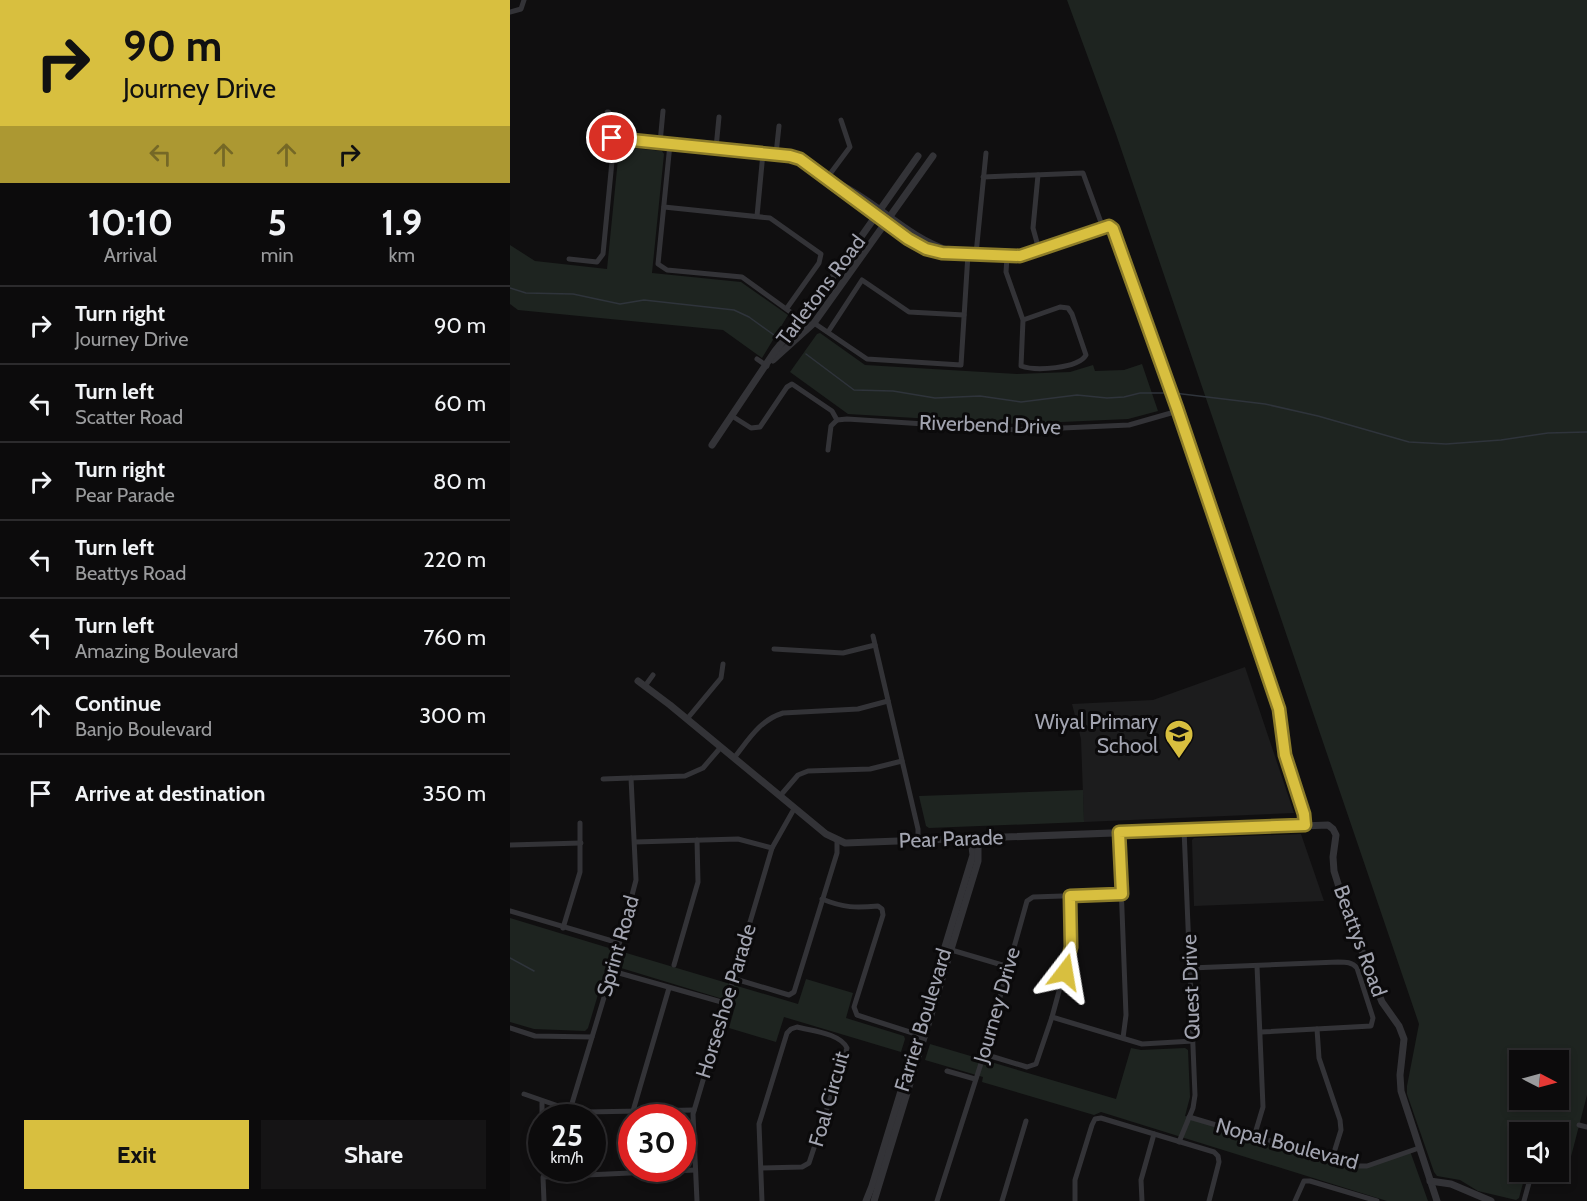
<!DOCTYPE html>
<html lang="en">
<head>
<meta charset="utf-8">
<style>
	body { margin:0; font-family:Cabin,sans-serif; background:#151415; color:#f1f3f6; height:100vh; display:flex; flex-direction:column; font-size:22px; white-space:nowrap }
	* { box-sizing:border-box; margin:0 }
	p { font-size:20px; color:#9a9b9d }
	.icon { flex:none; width:33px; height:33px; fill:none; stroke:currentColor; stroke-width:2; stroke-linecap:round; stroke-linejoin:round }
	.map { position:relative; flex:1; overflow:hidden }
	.sheet { display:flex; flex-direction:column; background:#0c0b0c; width:510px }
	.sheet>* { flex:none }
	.guide { background:#d8bf3f; color:#111; overflow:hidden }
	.needle { width:39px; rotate:96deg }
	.tools { position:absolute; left:999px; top:1050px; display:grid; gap:12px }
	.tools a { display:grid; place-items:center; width:60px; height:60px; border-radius:0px; background:#0c0b0c; box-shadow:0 3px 9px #0003,0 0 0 2px #2c2b2d; font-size:30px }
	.speed { position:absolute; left:18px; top:1104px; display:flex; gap:12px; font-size:30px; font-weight:700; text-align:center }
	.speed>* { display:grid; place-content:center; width:78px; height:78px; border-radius:50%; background:#0c0b0c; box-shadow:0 3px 9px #0003,0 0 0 2px #2c2b2d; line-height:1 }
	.speed small { font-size:15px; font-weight:400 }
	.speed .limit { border:9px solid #d22; background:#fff; color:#111 }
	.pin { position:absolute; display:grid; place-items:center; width:51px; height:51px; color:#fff; margin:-26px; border:3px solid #fff; border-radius:50%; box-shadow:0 2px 6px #0007 }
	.me { position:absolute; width:66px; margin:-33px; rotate:14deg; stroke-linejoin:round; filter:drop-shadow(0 0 4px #0008) }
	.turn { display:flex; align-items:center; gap:21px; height:126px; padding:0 24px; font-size:27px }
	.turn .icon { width:78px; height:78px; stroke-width:2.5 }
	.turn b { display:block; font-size:42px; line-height:51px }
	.lanes { display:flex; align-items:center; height:57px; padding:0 24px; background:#0003; justify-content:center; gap:30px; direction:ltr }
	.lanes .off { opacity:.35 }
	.eta { display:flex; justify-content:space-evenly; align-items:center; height:102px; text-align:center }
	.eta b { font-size:36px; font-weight:700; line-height:42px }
	.button { display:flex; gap:12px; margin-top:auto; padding:12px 24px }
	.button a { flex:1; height:69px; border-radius:0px; background:#d8bf3f; color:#111; font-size:24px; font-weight:700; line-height:69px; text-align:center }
	.button a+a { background:#151415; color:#f1f3f6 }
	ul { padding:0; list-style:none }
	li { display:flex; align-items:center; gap:18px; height:78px; padding:0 24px; border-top:2px solid #2c2b2d }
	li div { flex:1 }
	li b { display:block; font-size:22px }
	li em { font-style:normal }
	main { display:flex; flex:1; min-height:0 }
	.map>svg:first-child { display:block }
	.built { fill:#1c1c1d }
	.green { fill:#1e2420; fill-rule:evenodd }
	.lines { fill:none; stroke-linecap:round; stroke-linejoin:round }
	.stream { stroke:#2f343b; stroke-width:1.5 }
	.minor { stroke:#333337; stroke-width:5 }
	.tertiary { stroke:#333337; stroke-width:7 }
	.route-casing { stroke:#8c7c29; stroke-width:15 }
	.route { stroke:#d8bf3f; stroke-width:10 }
	.labels { text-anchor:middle; stroke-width:6; stroke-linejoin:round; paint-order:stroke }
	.street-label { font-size:21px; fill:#a2a4b0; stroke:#0b0a0b }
	.poi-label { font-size:21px; fill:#a2a4b0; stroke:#0b0a0b; text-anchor:end }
</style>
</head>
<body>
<main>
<section class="sheet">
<div class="guide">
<div class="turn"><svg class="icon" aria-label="right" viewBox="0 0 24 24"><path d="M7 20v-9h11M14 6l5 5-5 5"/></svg><div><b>90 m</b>Journey Drive</div></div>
<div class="lanes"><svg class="icon off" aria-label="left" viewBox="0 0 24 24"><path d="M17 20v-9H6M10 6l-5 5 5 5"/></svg><svg class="icon off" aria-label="ahead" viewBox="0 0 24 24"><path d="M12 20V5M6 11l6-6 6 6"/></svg><svg class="icon off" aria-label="ahead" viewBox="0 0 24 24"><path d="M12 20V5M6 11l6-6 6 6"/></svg><svg class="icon" aria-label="right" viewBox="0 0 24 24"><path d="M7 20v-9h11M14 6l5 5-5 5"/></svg></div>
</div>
<div class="eta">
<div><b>10:10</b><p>Arrival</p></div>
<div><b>5</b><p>min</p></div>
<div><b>1.9</b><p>km</p></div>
</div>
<ul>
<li><svg class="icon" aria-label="right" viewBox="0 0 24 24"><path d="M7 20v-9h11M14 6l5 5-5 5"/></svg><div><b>Turn right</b><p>Journey Drive</p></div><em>90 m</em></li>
<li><svg class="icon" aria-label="left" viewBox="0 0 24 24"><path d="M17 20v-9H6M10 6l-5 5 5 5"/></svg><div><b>Turn left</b><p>Scatter Road</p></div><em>60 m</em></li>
<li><svg class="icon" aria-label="right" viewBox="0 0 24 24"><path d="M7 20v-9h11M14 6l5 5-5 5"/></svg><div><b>Turn right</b><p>Pear Parade</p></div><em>80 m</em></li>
<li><svg class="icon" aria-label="left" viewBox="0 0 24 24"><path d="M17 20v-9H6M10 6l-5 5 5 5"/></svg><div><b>Turn left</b><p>Beattys Road</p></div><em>220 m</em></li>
<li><svg class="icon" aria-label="left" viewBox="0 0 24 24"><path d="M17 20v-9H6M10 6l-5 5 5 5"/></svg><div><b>Turn left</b><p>Amazing Boulevard</p></div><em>760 m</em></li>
<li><svg class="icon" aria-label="ahead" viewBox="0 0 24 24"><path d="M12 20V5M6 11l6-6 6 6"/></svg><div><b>Continue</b><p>Banjo Boulevard</p></div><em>300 m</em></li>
<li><svg class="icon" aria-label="arrive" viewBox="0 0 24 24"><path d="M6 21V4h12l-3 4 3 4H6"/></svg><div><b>Arrive at destination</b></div><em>350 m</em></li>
</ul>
<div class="button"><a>Exit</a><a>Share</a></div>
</section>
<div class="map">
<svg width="1077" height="1201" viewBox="0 0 1077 1201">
	<rect width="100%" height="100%" fill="#100f10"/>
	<g class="built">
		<polygon points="735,667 784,813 574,822 571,739 562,704 643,700"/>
		<polygon points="791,834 814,901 684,906 682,840 684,838"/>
	</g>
	<g class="green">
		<path d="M557 0H1077V1095L1057 1172 1049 1170 1048 1132H1010V1172H1016L1009 1198 1006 1200 968 1191 950 1180 927 1176 924 1172 897 1094V1086L909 1024 606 134ZM1010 1060H1048V1100H1010Z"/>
		<polygon points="112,147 152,151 154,154 142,273 231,282 278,315 252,358 213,330 8,310 0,304 0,245 25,261 97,269 109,149"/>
		<polygon points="310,333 355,365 507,374 560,372 583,365 585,371 614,370 632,364 648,411 618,419 507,424 338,414 280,372 307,334"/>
		<polygon points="573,790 574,822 419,828 416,826 409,796"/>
		<polygon points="0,918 99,948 101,951 78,1028 75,1031 24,1029 0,1022"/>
		<polygon points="113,952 288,1004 296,979 343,993 336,1018 394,1036 395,1039 391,1052 274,1017 266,1042 219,1028 226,1003 111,968 109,965"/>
		<polygon points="420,1044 606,1099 621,1048 631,1050 675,1048 678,1050 680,1097 675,1116 851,1167 900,1151 918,1201 877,1201 591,1112 584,1115 472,1082 473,1077 415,1060"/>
	</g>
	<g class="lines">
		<g class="stream">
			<polyline points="0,288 16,293 63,294 110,304 134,300 224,310 239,317 264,335"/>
			<polyline points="296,354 344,390 383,391 425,398 470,396 511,402 567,395 597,398 614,397 630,393 659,393"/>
			<polyline points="664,393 755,404 808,416 899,442 936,444 991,440 1038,433 1077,432"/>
			<polyline points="0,958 24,971"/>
		</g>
		<g class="minor">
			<polyline points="0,12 11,9 14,0"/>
			<polyline points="150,143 153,111"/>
			<polyline points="160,144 148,264 157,270 232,277 290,319"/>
			<polyline points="206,148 209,117"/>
			<polyline points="266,154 269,126"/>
			<polyline points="528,175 523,228 529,250"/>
			<polyline points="473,177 573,173 593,228"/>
			<polyline points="317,178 340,147 331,120"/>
			<polyline points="154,207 260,218 311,254 309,263 277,308"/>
			<polyline points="247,216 253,153"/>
			<polyline points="599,226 603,229 667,409 769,709 775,755 794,814 795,825"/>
			<polyline points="466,254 476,153"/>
			<path d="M497 257 496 272 513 320 511 366C525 371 568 369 576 355L562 314 558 308 550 307 513 320"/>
			<polyline points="59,259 87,262 93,254 103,151 102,138"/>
			<polyline points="304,323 357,359 451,365 458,254"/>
			<polyline points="318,332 352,280 399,312 454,315"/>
			<polyline points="247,359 257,366"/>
			<polyline points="222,416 241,428 250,427 277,387 282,384 322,411 327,420"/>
			<polyline points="327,420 337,419 508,430 619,425 668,411"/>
			<polyline points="318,450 321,426 327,420"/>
			<polyline points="363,636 408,829 408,840"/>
			<polyline points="264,649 333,653 365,645"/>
			<polyline points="135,686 143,675"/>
			<polyline points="177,719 211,678 213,664"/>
			<path d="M224 758C239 739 250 720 273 713L348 709 378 701"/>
			<polyline points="93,779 175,776 193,768 211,747"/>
			<polyline points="270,796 288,775 298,771 360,769 392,761"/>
			<polyline points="609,832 616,1015 613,1038"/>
			<polyline points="125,842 228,839 262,848"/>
			<polyline points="0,845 71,843"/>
			<path d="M312 899C334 908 346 908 368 906L372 909 373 915 344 1007 347 1015 409 1035"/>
			<polyline points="0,911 109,943"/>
			<polyline points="53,928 70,872 70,823"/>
			<polyline points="438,949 499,967"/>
			<polyline points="164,965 188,882 187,840"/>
			<path d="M680 968 828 962C836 962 842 962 847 968L863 1018 861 1026 751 1032"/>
			<polyline points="102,971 215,1003"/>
			<polyline points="222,978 279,995 284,992 327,853 327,841"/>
			<polyline points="542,1017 632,1044 683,1041"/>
			<polyline points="0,1028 25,1036 82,1037"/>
			<polyline points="807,1029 809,1058 830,1120 831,1130 822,1159"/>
			<polyline points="474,1054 517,1067 526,1064 542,1017 561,947 560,896"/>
			<polyline points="437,1071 465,1079"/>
			<polyline points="14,1094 60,1110 76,1112 184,1110"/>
			<polyline points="32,1102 32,1118"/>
			<polyline points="60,1110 102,971 126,880 121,778"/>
			<polyline points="123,1111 159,988"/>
			<polyline points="679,1117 846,1166 857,1166 909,1148"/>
			<polyline points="1069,1125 1077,1127"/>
			<polyline points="744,1137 753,1107 747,966"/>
			<polyline points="669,1142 683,1108 685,1095 674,829"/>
			<path d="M251 1168 292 1167 299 1163 337 1048C330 1033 301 1031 287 1027L281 1029 277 1033 249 1124 252 1201"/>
			<polyline points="34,1201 33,1177 185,1170"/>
			<polyline points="187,1201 183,1114 186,1104 262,848 284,809"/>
			<polyline points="427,1201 474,1054 517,901 523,897 612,894"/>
			<polyline points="492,1201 516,1121"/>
			<polyline points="565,1201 565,1180 582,1125 585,1119 591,1118 704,1152 708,1156 709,1162 699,1201"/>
			<polyline points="632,1201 631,1180 644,1134"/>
			<polyline points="785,1201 794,1181 800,1181 867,1201"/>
			<polyline points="1014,1201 1022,1172"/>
		</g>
		<g class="tertiary">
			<polyline points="98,113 102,138 280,156 290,159 398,239 416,249 432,253 510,256 599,226"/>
			<path d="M329 184C368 203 398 238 440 251"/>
			<polyline points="263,360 304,323 423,156"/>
			<polyline points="202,445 265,351 308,298 408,156"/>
			<polyline points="128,681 160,705 316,834 335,843 818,825 823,829 826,835 823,857 824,871 838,916 872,1002 889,1026 894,1039 890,1075 891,1091 927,1201"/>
			<polyline points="920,1181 941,1184 981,1201"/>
			<polyline points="356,1201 362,1186 463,855 461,838"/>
			<polyline points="364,1201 468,861 468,837"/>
		</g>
	</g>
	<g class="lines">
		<g class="route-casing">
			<polyline id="route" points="102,138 280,156 290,159 398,239 416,249 432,253 510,256 599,226 603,229 667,408 769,709 775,755 794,814 795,825 609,832 612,894 560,896 561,947 555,972"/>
		</g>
		<use href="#route" class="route"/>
	</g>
	<defs>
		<g id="school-pin" transform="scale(1.5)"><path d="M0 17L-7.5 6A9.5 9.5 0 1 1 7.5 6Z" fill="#d8bf3f" stroke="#0b0a0b"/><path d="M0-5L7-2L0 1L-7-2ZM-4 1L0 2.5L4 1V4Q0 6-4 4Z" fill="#111"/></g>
	</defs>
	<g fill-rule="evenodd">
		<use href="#school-pin" x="669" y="734"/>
	</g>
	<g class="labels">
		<g class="street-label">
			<text transform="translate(311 290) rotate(-53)" y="7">Tarletons Road</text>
			<text transform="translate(480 425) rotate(2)" y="7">Riverbend Drive</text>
			<text transform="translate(441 839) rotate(-2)" y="7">Pear Parade</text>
			<text transform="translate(850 941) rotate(70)" y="7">Beattys Road</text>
			<text transform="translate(108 946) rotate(-74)" y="7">Sprint Road</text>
			<text transform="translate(681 987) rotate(-92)" y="7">Quest Drive</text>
			<text transform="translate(216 1001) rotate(-73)" y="7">Horseshoe Parade</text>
			<text transform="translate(487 1005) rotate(-74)" y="7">Journey Drive</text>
			<text transform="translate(413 1020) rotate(-73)" y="7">Farrier Boulevard</text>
			<text transform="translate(319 1099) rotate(-74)" y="7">Foal Circuit</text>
			<text transform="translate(777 1144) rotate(15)" y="7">Nopal Boulevard</text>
		</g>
		<g class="poi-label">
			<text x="648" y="729">Wiyal Primary<tspan x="648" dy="24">School</tspan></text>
		</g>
	</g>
</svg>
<div class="tools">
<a><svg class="needle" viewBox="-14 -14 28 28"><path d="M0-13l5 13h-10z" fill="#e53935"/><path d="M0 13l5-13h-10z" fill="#9a9b9d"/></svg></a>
<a><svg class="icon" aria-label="sound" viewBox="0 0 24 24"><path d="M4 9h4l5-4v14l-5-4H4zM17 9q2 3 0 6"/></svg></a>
</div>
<div class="speed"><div>25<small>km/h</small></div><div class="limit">30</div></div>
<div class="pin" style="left:102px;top:138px;background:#d93025"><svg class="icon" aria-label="arrive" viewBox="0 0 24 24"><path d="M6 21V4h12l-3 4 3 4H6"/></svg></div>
<svg class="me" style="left:555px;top:972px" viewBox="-20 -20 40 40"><path d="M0-17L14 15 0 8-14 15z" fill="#d8bf3f" stroke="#fff" stroke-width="4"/></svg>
</div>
</main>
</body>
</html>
